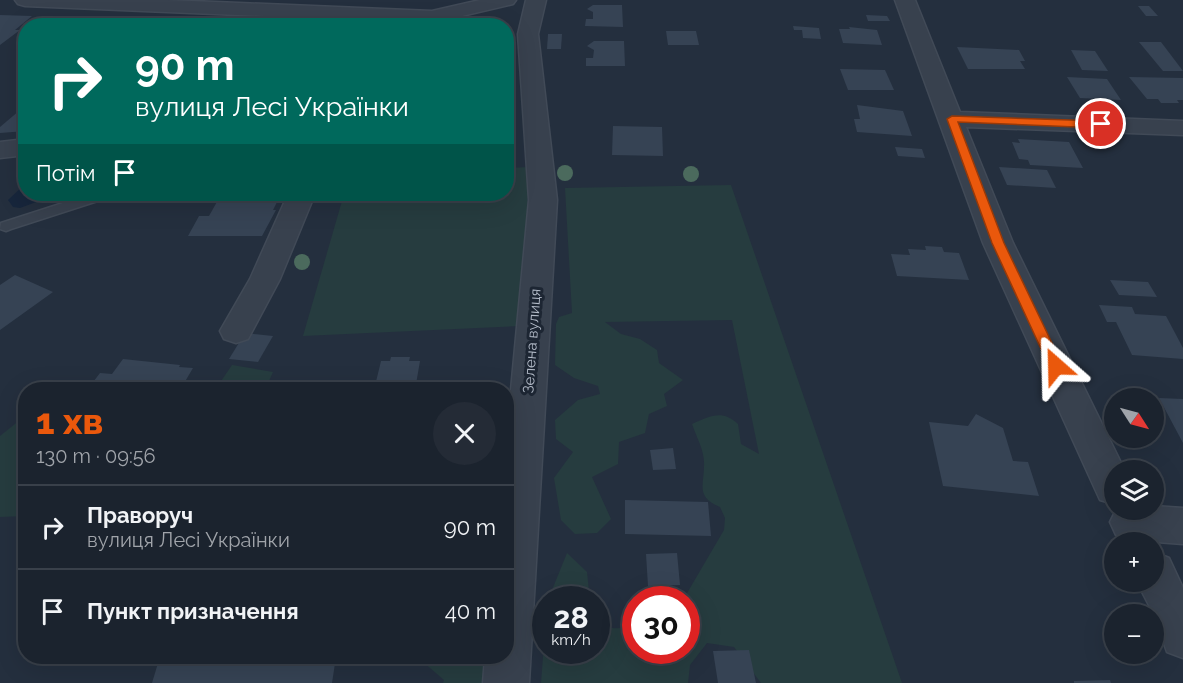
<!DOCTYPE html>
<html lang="uk">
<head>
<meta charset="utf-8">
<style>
	body { margin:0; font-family:Raleway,sans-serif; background:#242b36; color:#f1f3f6; height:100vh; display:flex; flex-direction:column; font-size:22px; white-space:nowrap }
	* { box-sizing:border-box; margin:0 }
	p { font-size:20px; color:#a0a4aa }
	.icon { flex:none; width:33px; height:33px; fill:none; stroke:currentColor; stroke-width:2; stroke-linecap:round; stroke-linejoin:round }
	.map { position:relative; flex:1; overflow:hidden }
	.panel { position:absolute; left:18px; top:382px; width:496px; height:282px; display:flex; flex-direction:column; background:#1b232e; border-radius:24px; box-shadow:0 6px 24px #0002,0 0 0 2px #39404a }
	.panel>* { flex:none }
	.guide { position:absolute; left:18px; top:18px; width:496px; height:183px; border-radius:24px; box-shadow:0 6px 24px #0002,0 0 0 2px #39404a; background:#00695c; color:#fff; overflow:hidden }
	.needle { width:39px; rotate:126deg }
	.controls { position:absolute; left:1104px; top:388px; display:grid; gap:12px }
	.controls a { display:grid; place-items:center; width:60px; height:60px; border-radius:50%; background:#1b232e; box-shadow:0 6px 24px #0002,0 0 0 2px #39404a; font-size:30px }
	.speed { position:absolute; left:532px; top:586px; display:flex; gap:12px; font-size:30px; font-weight:700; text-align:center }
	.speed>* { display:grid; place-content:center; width:78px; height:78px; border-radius:50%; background:#1b232e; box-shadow:0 6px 24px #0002,0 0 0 2px #39404a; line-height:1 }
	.speed small { font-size:15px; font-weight:400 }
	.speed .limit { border:9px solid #d22; background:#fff; color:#111 }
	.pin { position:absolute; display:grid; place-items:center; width:51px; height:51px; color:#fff; margin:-26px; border:3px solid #fff; border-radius:50%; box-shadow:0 2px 6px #0007 }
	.me { position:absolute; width:66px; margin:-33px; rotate:335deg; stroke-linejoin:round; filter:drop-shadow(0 0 4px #0008) }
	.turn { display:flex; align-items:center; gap:21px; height:126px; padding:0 18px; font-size:27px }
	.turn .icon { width:78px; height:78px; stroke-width:2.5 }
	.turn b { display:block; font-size:42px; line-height:51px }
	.then { display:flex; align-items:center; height:57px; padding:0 18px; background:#0003; gap:12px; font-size:22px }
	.round { display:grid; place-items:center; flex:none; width:63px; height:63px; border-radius:32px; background:#242b36 }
	.headline { display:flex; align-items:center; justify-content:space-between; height:102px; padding:0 18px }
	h1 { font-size:36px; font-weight:800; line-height:45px; color:#ea580c }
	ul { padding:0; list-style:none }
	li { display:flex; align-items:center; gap:18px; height:84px; padding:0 18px; border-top:2px solid #39404a }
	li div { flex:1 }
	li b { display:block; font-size:22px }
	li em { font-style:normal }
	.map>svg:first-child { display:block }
	.green { fill:#263c3f }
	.water { fill:#17263c }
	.building { fill:#364354 }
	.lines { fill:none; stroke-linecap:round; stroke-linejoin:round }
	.lane-casing { stroke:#414a57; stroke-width:3 }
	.street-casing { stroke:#414a57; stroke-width:3 }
	.lane { fill:#38414e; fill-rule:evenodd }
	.street { fill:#38414e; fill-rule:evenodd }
	.tree { fill:#4b6a5d }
	.route { fill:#ea580c; stroke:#983908; stroke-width:1.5 }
	.labels { text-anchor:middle; stroke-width:6; stroke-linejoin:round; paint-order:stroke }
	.street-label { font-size:15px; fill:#b4bcc9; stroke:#1d2633 }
</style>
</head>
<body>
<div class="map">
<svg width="1183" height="683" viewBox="0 0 1183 683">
	<rect width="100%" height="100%" fill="#242f3e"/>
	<g class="green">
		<polygon points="530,167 519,326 303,336 344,194 507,194 507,168"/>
		<path d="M731 185 902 683H761L734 647 707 643 690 665 688 683H541L546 617V651H597V614C607 633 618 629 636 625V651H687V600H683L724 530 725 518 720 507C694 496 705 484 704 462 704 450 696 436 692 424 710 416 722 409 738 424L741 444 759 454 732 320 605 322 621 334 640 339 657 350 659 363 683 380 664 394 667 406 649 414 645 433 619 442 618 464 592 477 611 519 597 533 575 534 561 520 554 478 573 452 556 439 555 420 578 400 600 394 598 386 574 378 555 365 556 324 559 317 572 313 565 188Z"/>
		<polygon points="232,365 273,372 265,390 215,390"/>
		<polygon points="25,416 25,516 0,517 0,436"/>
		<polygon points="567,553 587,572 590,600 548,600"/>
		<polygon points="424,657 494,657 494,683 443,683 444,680 422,661"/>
	</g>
	<polygon class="water" points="25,184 26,194 58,194 20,208 13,207 8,200"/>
	<g class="building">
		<polygon points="593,5 622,5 623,27 585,26 586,19 593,19 593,12 587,9"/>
		<polygon points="1138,6 1149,6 1158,16 1146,16"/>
		<polygon points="0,15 32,16 15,30 20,30 0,45"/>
		<polygon points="866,15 887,16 890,21 868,21"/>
		<polygon points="120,20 161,21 156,26 113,26"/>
		<polygon points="793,26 819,28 821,39 803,38 802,30 794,30"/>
		<polygon points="849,27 877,30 882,45 843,43 839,29 850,29"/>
		<polygon points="666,31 696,31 699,45 668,45"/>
		<polygon points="548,34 562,34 561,49 547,49"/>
		<polygon points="594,41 624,41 625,66 586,66 586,58 593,58 594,50 587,46"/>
		<polygon points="1139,42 1161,42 1183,71 1163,71"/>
		<polygon points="957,47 1019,50 1025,61 1020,61 1025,69 968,69"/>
		<polygon points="1071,50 1095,51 1108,71 1082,70"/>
		<polygon points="840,69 885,70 894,90 848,90"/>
		<polygon points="1067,77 1107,79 1121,100 1080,98"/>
		<polygon points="1129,77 1183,78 1183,100 1177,100 1179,103 1161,103 1158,99 1147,99"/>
		<polygon points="26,105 26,131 0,133 0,127"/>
		<polygon points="857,105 903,111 912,136 857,132 854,119 860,119"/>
		<polygon points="613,126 662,127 663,156 612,155"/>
		<polygon points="1018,139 1069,142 1083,168 1030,165 1028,160 1019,159 1012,142 1020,143"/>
		<polygon points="895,147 922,149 925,158 898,156"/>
		<polygon points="999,167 1047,170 1056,188 1007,185"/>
		<polygon points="236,196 276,196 274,200 278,200 273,210 276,210 262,236 188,236 199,216 209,216 218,200 234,200"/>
		<polygon points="925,246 942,247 944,252 959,253 969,280 897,276 891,254 910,255 908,249 926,250"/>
		<polygon points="15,275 53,292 0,330 0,285"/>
		<polygon points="1110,280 1148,282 1157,297 1119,295"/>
		<polygon points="1099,305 1132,307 1135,314 1166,316 1183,348 1183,359 1132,355 1116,322 1107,322"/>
		<polygon points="245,333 273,336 258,362 229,359"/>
		<polygon points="391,357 410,357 409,361 420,361 415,390 374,390 381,361 390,361"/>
		<polygon points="123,359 180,365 179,367 193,368 180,390 87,390 100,373 112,374"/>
		<polygon points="1159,398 1183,399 1183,443"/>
		<polygon points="976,414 1003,428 1013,461 1028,462 1039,496 943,486 929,422 968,426"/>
		<polygon points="673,448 676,469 653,470 650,450"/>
		<polygon points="625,500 708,502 711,536 625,534"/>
		<polygon points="677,553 680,585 648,586 646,554"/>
		<polygon points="749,650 756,683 718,683 713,651"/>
		<polygon points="284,657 336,657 332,683 152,683 158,663"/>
		<polygon points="1110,680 1111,683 1074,683 1074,681"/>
	</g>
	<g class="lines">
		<g class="lane-casing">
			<polygon id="lane" points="91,194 112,194 110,197 11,229 6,231 0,229 1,223"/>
		</g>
		<g class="street-casing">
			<g id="street">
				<polygon points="15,0 168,0 432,11 480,0 516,0 513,4 432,23 25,6 18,4"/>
				<polygon points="526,0 546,0 538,34 557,200 529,683 483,683 485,657 507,657 507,432 529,200 518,34"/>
				<polygon points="895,0 915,0 960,112 1183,121 1183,135 966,127 1013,243 1125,471 1114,471 1114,504 1100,500 983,243"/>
				<polygon points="26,139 26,155 0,158 0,142"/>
				<polygon points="288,194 315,194 280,279 248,339 236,343 224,339 220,331 250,279"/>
				<polygon points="1154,506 1183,508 1183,544 1130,540 1116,535 1110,522 1116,510 1154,510"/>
				<polygon points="1154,552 1169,558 1183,588 1183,658 1167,652 1154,615 1137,582 1154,582"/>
			</g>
		</g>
		<use href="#lane" class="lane"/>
		<use href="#street" class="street"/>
	</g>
	<g class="tree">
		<circle cx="565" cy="173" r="8"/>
		<circle cx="691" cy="174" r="8"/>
		<circle cx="302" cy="262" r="8"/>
	</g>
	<polygon class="route" points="952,116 1101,121 1106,124 1101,128 958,122 1004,243 1063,366 1061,370 1056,371 1049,366 992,243 947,119"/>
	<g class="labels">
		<g class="street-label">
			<text transform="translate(532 341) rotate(-86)" y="5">Зелена вулиця</text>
		</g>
	</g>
</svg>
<div class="controls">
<a><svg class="needle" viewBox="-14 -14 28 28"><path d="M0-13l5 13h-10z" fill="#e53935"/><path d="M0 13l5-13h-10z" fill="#a0a4aa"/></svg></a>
<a><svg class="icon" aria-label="layers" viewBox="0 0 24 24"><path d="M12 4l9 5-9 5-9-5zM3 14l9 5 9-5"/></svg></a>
<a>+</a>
<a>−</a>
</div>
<div class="speed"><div>28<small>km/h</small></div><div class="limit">30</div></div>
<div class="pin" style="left:1101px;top:124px;background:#d93025"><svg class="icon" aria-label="arrive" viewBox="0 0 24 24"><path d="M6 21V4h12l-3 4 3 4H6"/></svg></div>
<svg class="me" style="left:1056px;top:366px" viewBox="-20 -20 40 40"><path d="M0-17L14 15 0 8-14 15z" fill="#ea580c" stroke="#fff" stroke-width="4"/></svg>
<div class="guide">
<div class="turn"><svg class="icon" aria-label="right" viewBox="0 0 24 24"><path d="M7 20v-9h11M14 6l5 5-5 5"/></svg><div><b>90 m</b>вулиця Лесі Українки</div></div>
<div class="then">Потім<svg class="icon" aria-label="arrive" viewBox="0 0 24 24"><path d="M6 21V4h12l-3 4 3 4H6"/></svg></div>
</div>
<section class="panel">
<div class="headline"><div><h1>1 хв</h1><p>130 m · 09:56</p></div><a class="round"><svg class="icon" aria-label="close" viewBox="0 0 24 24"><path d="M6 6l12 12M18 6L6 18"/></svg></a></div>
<ul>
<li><svg class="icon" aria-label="right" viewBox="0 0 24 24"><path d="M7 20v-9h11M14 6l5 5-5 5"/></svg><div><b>Праворуч</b><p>вулиця Лесі Українки</p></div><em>90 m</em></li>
<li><svg class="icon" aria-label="arrive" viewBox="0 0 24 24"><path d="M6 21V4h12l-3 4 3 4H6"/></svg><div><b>Пункт призначення</b></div><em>40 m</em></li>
</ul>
</section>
</div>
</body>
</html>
